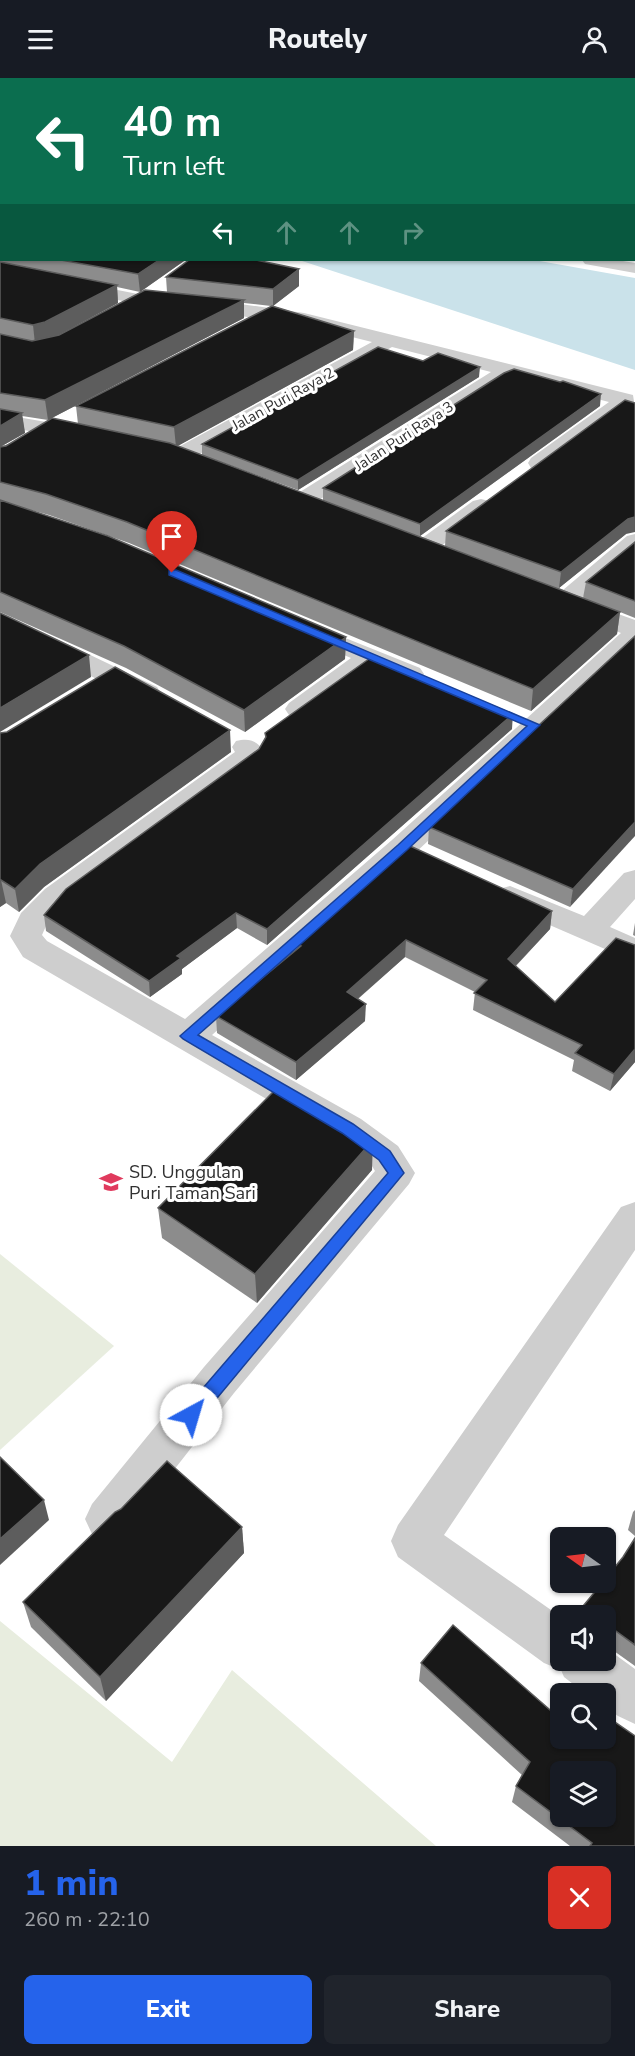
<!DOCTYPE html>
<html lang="en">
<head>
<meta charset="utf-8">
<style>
	body { margin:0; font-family:"Nunito Sans",sans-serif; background:#20242c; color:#f1f3f6; height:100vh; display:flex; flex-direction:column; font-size:22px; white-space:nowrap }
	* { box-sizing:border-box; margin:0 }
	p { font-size:20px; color:#9ea1a6 }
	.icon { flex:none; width:33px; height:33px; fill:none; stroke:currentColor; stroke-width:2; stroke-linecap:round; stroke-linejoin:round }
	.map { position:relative; height:1768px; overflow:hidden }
	.details { display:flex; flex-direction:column; background:#171b24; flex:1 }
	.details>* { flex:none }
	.banner { position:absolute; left:0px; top:0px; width:636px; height:183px; box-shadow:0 2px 4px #0004; background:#0b6e4f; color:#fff; overflow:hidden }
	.needle { width:39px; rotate:284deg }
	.buttons { position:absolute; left:550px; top:1449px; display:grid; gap:12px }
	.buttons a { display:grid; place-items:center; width:66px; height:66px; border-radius:9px; background:#171b24; box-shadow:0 2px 4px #0004; font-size:30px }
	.pin { position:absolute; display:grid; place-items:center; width:51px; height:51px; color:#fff; margin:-62px -26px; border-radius:50% 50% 50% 0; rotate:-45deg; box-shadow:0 0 6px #0007 }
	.pin .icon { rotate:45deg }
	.me { position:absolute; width:66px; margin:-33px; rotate:39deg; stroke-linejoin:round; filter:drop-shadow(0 0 4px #0008) }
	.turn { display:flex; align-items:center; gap:21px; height:126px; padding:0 24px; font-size:27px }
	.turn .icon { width:78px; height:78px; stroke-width:2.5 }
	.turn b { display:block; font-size:42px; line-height:51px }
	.lanes { display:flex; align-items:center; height:57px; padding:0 24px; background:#0003; justify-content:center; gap:30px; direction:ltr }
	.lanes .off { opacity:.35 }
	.round { display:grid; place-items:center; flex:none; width:63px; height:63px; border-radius:9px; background:#20242c }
	.head { display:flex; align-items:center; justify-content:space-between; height:102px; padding:0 24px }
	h1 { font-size:36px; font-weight:800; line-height:45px; color:#2563eb }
	.action { display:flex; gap:12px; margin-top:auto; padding:12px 24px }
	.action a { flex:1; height:69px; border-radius:9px; background:#2563eb; color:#fff; font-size:24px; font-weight:800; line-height:69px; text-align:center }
	.action a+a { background:#20242c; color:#f1f3f6 }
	header { display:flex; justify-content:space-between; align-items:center; height:78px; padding:0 24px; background:#171b24; font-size:27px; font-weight:800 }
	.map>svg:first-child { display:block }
	.green { fill:#e8eddf }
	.water { fill:#cae2ea }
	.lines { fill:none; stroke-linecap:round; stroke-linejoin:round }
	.street { fill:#cecece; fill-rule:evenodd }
	.wall { fill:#8c8c8c; fill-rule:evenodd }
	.shaded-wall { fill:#5d5d5d }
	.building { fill:#181818; stroke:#5d5d5d; stroke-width:1.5; fill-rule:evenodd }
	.route { fill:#2563eb; stroke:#184099; stroke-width:1.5 }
	.labels { text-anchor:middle; stroke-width:6; stroke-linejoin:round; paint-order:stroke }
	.far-street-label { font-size:15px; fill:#313131; stroke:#fff }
	.poi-label { font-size:18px; fill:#313131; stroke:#fff; text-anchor:start }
</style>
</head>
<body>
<header><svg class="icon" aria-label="menu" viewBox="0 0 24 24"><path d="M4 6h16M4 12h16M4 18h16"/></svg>Routely<svg class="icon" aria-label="person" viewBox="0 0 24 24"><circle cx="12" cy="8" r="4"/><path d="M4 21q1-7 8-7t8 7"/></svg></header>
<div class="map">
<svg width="635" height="1768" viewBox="0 0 635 1768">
	<rect width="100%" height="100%" fill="#fff"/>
	<g class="green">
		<polygon points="0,1176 114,1268 0,1372"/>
		<polygon points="0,1543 172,1684 232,1592 436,1768 0,1768"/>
	</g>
	<g class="water">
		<polygon points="197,0 635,0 635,33 634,2 189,1"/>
		<polygon points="299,182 534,182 635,200 635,292"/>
	</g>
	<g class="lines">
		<g class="street">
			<polygon points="140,0 159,0 139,2"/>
			<polygon points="0,19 2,19 0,28"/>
			<polygon points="0,63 2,63 0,72"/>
			<rect x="634" y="69" width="1" height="8"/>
			<polygon points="582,182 617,182 635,185 635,195 585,186"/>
			<polygon points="0,189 143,217 213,222 304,235 633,317 635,330 629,329 547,390 539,392 531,390 528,385 531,380 609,324 511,299 308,429 300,431 292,429 289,424 292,419 491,294 392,269 187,383 179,385 171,383 168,378 171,373 372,264 304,247 213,234 143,227 0,199"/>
			<polygon points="0,336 81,350 89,351 92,356 89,361 81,362 0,348"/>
			<polygon points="481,421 489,423 492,428 489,433 430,476 422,478 414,476 410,471 414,466 473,423"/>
			<path d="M635 456V475L579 522 635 542V570L414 776 212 957 361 1041 398 1068 415 1095 409 1106 234 1315 124 1456 108 1463 92 1456 85 1441 92 1426 204 1289 375 1093 372 1088 335 1061 23 879 10 858 21 835 45 811 235 674 232 669 236 663C249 660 256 662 264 673L258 684 67 825 46 848 42 857 47 863 185 941 392 762 621 555 568 534 565 530 553 528 550 523 627 458Z"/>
			<polygon points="0,535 9,538 157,609 161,615 157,621 147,623 137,621 0,553"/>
			<polygon points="303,543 420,590 424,596 420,602 411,604 402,602 373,589 309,637 299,639 289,637 285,631 289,625 351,580 294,556 290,551 294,546"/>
			<polygon points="635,792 635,821 610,849 635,860 635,884 499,825 494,818 499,811 510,808 584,838 624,795"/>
			<polygon points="635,1124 635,1172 444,1457 561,1539 561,1582 606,1582 606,1570 635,1591 635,1646 618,1638 606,1630 606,1616 586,1616 564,1599 561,1592 544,1585 398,1479 391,1463 398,1447 621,1129"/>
		</g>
	</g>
	<g class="wall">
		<path d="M0 114 2 115V182H184V183L140 214 117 209 118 225 57 258 167 214 166 199 299 208 273 228 354 253 353 272 177 368 323 422V410L600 328 420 458 445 468 446 453 626 456 559 510 583 520 586 504 635 464V540L620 534 617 556 531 633 129 465 49 437 31 432 346 559 345 581 245 654 126 590 0 534ZM244 225 271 228 76 328 78 346 2 368 25 355 22 338 48 342 244 240Z"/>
		<polygon points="423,283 479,299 298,412 202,377 202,366"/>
		<polygon points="635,558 570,829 428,766 429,749"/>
		<polygon points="512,651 267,867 237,850 182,891 182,896 150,919 46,853 44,837 259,671 265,660 265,655"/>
		<polygon points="0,655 231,674 44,809 19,834 6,825 0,829"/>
		<polygon points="552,833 550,851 516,888 555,924 635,984 610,1013 572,993 574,982 473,932 475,914 405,879 358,921 365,943 296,1002 217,955 216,938 298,870 297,866"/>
		<polygon points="635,845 635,858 633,857"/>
		<polygon points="372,1092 257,1225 162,1160 158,1130"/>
		<polygon points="635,1432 635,1458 628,1452 633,1434"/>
		<polygon points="242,1449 244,1475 106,1623 31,1549 23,1524"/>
		<polygon points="635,1460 635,1588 607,1568 606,1568 606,1538 578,1538 579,1533 623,1479"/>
		<polygon points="421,1585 557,1638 635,1768 570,1768 512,1724 516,1708 522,1697 419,1603"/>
	</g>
	<g class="shaded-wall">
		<polygon points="159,182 184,182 184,183 140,214 138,196"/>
		<polygon points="299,191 299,208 273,228 273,211"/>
		<polygon points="117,207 118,225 47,263 35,266 33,247"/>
		<polygon points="244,222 244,240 48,342 45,322"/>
		<polygon points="354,253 353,272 176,369 174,349"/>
		<polygon points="480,289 479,299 298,412 298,402"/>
		<polygon points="601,316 600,328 420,458 420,446"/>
		<polygon points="22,335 25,355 0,369 0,348"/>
		<polygon points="635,439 635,454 626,456 559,510 561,494 628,441"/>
		<polygon points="620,534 617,556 531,633 533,611"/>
		<polygon points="346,559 345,581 245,654 244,632"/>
		<polygon points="89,577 91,599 0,654 0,630"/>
		<polygon points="513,636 512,651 267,867 267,851"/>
		<polygon points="230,652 231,674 44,809 19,834 15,811 40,786"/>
		<polygon points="635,744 635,758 570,829 573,811"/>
		<polygon points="1,802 6,825 0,829 0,803"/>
		<polygon points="552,833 550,851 506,898 508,881"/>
		<polygon points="236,835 237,850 182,891 182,896 150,919 149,903 177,878"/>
		<polygon points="406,862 405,879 346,931 347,914"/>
		<polygon points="366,926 365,943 296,1002 296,984"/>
		<polygon points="635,971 635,984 610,1013 614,996"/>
		<polygon points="373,1062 372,1092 257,1225 255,1196"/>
		<polygon points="44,1422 49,1442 0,1487 0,1461"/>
		<polygon points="242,1449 244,1475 106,1623 100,1599"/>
	</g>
	<g class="building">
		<polygon points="0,114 2,115 2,171 0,170"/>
		<polygon points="61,182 159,182 138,196"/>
		<polygon points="189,182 256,182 299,191 273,211 166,199"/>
		<polygon points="0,184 117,207 45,244 33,247 0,240"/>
		<polygon points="145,212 244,222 45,322 0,315 0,256 32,263 59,257"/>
		<polygon points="272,228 354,253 174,349 76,328"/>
		<polygon points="378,269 423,283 438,275 480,289 298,402 202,366"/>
		<polygon points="514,291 560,304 563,303 601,316 420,446 323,410 504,295"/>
		<polygon points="625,322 635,325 635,439 628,441 561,494 446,453"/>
		<polygon points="0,331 22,335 0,348"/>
		<polygon points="52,340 170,365 620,534 533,611 127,444 46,416 0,404 0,369 6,368"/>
		<polygon points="0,422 108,458 346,559 244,632 124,568 0,514"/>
		<polygon points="635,464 635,523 586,504"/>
		<polygon points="0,535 89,577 0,630"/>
		<polygon points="635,558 635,744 573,811 429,749"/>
		<polygon points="373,578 513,636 267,851 236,835 177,878 181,880 149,903 44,837 66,811 259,671 266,659 265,655"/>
		<polygon points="115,589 230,652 40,786 15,811 1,802 0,803 0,655 7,654"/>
		<polygon points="408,767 552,833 508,881 555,924 616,860 635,867 635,971 614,996 575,975 582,967 474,915 487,902 406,862 347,914 366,926 296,984 216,938 301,868 297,866"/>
		<polygon points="277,1010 350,1045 373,1062 255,1196 158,1130"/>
		<polygon points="0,1379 44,1422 0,1461"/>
		<polygon points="167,1383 242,1449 100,1599 23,1524 115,1434 121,1431"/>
		<polygon points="635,1460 635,1567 613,1551 610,1551 609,1558 606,1555 606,1538 584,1538 579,1533 603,1504 606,1504 606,1500 623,1479"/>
		<path d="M453 1547 557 1638 561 1632V1660H606V1638L635 1658V1768H590L592 1765 516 1708 530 1684 421 1585ZM561 1694H606V1738H561Z"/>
	</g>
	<polygon class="route" points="169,492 176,492 540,647 407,772 198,957 353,1046 390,1073 404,1095 198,1343 191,1345 185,1343 182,1337 185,1331 388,1095 379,1082 342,1055 183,961 180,958 398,767 527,648 169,497"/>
	<defs>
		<g id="school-bare" transform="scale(1.8)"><path d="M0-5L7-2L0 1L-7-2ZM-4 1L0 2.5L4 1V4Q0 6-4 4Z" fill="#e03a5d" stroke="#fff" stroke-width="2.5" paint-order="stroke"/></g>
	</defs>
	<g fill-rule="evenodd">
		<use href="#school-bare" x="111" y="1104"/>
	</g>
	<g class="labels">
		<g class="far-street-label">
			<text transform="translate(283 321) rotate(-29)" y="5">Jalan Puri Raya 2</text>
			<text transform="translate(404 358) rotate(-33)" y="5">Jalan Puri Raya 3</text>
		</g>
		<g class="poi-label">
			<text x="129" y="1100">SD. Unggulan<tspan x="129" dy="21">Puri Taman Sari</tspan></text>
		</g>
	</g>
</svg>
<div class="buttons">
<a><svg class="needle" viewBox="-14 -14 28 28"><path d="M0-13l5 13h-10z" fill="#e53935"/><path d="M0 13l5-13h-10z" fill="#9ea1a6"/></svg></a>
<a><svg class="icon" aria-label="sound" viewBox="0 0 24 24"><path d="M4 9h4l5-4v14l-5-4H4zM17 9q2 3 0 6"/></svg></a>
<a><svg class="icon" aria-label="search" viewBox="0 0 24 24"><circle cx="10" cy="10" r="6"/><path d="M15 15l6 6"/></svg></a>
<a><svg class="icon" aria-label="layers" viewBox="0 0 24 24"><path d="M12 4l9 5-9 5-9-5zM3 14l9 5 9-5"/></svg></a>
</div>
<div class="pin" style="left:172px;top:495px;background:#d93025"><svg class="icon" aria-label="arrive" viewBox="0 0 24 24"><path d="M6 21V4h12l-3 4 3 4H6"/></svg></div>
<svg class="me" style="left:191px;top:1337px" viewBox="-20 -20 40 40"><circle r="19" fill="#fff"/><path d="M0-13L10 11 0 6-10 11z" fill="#2563eb"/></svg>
<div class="banner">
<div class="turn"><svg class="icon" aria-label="left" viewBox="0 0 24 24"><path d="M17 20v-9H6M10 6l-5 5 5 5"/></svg><div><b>40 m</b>Turn left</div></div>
<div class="lanes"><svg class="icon" aria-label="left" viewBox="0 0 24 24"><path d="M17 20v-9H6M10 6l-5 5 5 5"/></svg><svg class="icon off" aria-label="ahead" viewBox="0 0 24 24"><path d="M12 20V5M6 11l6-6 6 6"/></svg><svg class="icon off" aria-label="ahead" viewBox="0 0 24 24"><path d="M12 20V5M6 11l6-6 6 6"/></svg><svg class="icon off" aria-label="right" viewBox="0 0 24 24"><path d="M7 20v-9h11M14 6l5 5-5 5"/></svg></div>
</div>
</div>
<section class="details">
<div class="head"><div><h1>1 min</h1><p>260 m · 22:10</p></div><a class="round" style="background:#d93025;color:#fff"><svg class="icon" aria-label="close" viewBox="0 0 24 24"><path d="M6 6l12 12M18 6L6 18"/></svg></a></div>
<div class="action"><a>Exit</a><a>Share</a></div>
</section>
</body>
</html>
